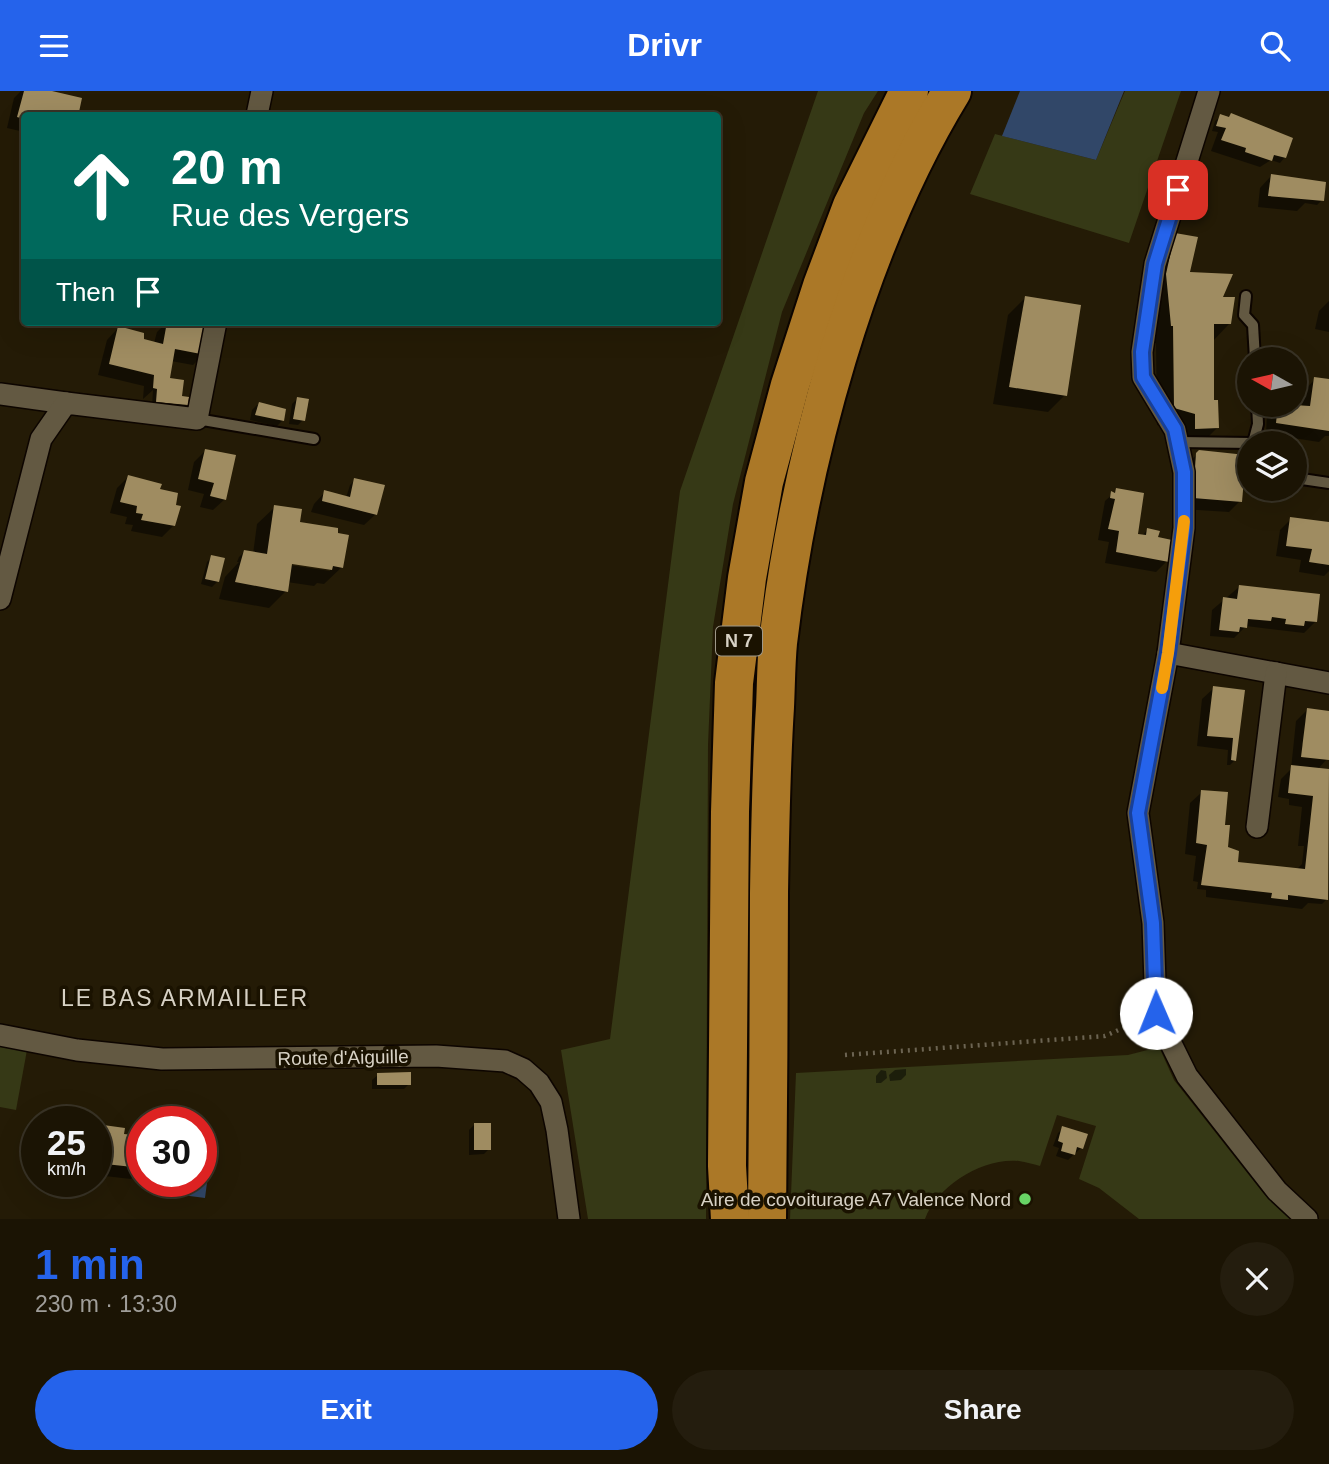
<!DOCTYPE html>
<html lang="en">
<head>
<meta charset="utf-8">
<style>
	body { margin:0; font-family:Arial,sans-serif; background:#241d0e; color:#f1f3f6; height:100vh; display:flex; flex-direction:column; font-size:26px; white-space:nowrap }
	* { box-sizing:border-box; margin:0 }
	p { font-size:23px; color:#a09e9a }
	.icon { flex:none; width:38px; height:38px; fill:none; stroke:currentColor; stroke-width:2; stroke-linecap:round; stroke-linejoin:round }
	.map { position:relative; height:1128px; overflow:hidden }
	.sheet { display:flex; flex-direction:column; background:#1b1404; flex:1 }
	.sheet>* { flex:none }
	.banner { position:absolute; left:21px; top:21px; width:700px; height:214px; border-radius:7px; box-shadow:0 7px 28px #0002,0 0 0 2px #393326; background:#00695c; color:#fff; overflow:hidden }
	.needle { width:46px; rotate:278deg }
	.controls { position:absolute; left:1237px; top:256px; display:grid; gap:14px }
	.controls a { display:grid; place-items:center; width:70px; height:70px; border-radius:50%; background:#1b1404; box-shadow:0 7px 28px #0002,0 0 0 2px #393326; font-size:35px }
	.speed { position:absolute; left:21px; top:1015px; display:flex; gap:14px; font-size:35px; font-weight:700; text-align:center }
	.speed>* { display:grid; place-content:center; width:91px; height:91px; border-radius:50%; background:#1b1404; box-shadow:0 7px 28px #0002,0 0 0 2px #393326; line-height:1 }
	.speed small { font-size:18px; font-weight:400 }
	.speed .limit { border:10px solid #d22; background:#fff; color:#111 }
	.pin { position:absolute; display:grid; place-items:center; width:60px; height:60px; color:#fff; margin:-30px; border-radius:14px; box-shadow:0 4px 10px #0006 }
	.me { position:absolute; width:77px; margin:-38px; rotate:359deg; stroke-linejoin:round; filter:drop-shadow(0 0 5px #0008) }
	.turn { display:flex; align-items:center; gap:24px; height:147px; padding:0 35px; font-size:32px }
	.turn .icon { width:91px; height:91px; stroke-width:2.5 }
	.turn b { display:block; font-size:49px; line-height:60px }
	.then { display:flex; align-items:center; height:66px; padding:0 35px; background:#0003; gap:14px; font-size:26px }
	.round { display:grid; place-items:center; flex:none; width:74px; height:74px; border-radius:37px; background:#241d0e }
	.overview { display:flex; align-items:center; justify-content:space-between; height:119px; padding:0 35px }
	h1 { font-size:42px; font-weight:600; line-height:52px; color:#2563eb }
	.action { display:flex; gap:14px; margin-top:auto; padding:14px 35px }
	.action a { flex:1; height:80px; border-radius:42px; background:#2563eb; color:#fff; font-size:28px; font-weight:600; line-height:80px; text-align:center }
	.action a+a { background:#241d0e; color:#f1f3f6 }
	header { display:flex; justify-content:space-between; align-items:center; height:91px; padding:0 35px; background:#2563eb; color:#fff; font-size:32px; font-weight:600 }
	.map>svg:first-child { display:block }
	.green { fill:#363916 }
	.water { fill:#314768 }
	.shadow { fill:#0007; fill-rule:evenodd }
	.building { fill:#9f8c61 }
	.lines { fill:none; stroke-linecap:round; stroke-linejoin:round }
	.lane-casing { stroke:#0d0500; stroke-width:14 }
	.street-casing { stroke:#0d0500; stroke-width:24 }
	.highway-casing { stroke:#0d0500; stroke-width:42 }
	.path { stroke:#6c6452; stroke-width:4.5; stroke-dasharray:2 5; stroke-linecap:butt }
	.lane { stroke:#635942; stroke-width:10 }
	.street { stroke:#635942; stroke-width:21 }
	.highway { stroke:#ab7827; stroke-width:38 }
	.route-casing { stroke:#184099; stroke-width:18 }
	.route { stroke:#2563eb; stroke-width:12 }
	.slow { stroke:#f59e0b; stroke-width:12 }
	.poi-dot { fill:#68d465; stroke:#1a1200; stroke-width:2.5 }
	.labels { text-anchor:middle; stroke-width:7; stroke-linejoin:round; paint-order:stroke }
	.shield { fill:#1a1200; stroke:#9e9889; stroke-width:2 }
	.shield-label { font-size:18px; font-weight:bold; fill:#d7d1c4 }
	.street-label { font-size:19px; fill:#d7d1c4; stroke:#1a1200 }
	.poi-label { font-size:19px; fill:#d7d1c4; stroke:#1a1200; text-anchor:end }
	.quarter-label { font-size:23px; letter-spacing:2px; fill:#d7d1c4; stroke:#1a1200 }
</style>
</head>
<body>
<header><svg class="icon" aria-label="menu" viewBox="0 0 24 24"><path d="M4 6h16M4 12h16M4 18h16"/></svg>Drivr<svg class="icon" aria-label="search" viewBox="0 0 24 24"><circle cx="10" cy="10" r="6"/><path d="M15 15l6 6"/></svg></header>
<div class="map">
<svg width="1329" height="1128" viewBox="0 0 1329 1128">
	<rect width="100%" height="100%" fill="#241b06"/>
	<g class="green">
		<polygon points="818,0 878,0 864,22 782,221 733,413 713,536 708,654 706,1128 588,1128 561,959 610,948 680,400"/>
		<polygon points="1125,0 1181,0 1129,152 970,103 995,43 1096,69"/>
		<polygon points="0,954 27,959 16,1019 0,1016"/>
		<path d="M1159 956 1174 989 1264 1103 1290 1128H1139L1099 1097 1079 1088 1096 1035 1057 1024 1040 1075C1033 1073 1026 1071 1019 1070 983 1066 937 1095 925 1128H790L796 982 1128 964Z"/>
	</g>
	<g class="water">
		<polygon points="1020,0 1124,0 1096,69 1002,45"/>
		<polygon points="201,1059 211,1061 205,1107 182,1104 183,1090 201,1090"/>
	</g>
	<g class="shadow">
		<polygon points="21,0 44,0 78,20 73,24 24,24 24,41 7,37 14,7"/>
		<polygon points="1221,25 1285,66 1280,72 1271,69 1260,76 1211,60 1218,41 1212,40 1215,30"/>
		<polygon points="1271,85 1322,109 1317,114 1305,112 1297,120 1258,116 1260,97"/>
		<polygon points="1175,144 1188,183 1220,208 1229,233 1213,250 1212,311 1217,337 1200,354 1179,354 1178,340 1157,334 1156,252 1154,252 1152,226 1155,195"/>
		<polygon points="1026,206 1065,304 1048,321 993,313 1008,224"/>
		<polygon points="1329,210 1329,241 1315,238 1319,220"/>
		<polygon points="167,231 194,231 204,263 193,274 171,270 169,289 186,314 181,319 152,316 153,299 143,308 144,295 98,284 107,249 118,237 142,249 154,252 157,241"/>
		<polygon points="1315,288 1329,290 1329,345 1325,345 1319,351 1266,343 1267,323 1277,313 1302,315 1304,300"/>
		<polygon points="297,308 303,329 298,334 289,333 292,313"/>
		<polygon points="257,314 284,319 282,330 277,335 250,329 252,319"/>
		<polygon points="205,360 225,408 213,419 200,416 204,403 188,399 194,371"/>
		<polygon points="1199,361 1240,410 1229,421 1182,418 1186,375"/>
		<polygon points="129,385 157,405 174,434 162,446 131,440 133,434 125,433 127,426 110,422 117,397"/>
		<polygon points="355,389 376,423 364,434 311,421 314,413 325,401 346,407 350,394"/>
		<polygon points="1117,399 1136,444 1142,445 1147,439 1156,448 1167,470 1156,481 1105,472 1109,451 1098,449 1105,410"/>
		<path d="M275 416 298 433 342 476 324 493 317 492 314 495 287 491 286 500 269 517 219 508 225 486 239 471H237L239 466 244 461 253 463 257 433ZM283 470 330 477V480L283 473Z"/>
		<polygon points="1291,428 1329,434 1329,480 1324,485 1299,481 1301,469 1276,465 1280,439"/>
		<polygon points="212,466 217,491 212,496 201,493 207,471"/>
		<polygon points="1239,496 1316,530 1304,542 1246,535 1234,547 1210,545 1212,519"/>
		<polygon points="1214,597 1243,600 1235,669 1230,674 1227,674 1228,659 1197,655 1202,608"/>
		<polygon points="1307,619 1329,622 1327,668 1317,679 1329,680 1327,808 1322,813 1308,812 1302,818 1206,806 1206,799 1197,798 1198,791 1193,790 1196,765 1185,763 1190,712 1202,701 1223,735 1226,756 1236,772 1296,779 1302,773 1304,755 1298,755 1302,716 1289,714 1289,708 1278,706 1281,688 1291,678 1296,630"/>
		<polygon points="906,978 906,984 901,989 890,990 889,984 895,979"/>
		<polygon points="881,979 886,980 887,987 881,992 876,992 876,985"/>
		<polygon points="378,984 409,993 404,998 372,998 372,989"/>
		<polygon points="474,1034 489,1058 484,1063 469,1064 469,1039"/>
		<polygon points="96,1035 122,1044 142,1076 131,1088 96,1084"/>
		<polygon points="1063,1037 1081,1057 1068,1069 1056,1065 1059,1057 1053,1055 1058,1042"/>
	</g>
	<g class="building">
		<polygon points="24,0 52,0 82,7 79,21 70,19 68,24 24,24 24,28 17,26"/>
		<polygon points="1231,22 1293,47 1286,67 1274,64 1272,70 1245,61 1246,57 1221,49 1226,37 1216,35 1220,23 1229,26"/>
		<polygon points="1271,83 1326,91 1324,110 1268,105"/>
		<polygon points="1175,142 1198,146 1190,181 1233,183 1223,206 1235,206 1231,233 1214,233 1214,309 1218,309 1219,337 1195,338 1195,323 1174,317 1173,235 1171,235 1166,183"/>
		<polygon points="1025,205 1081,214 1067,305 1009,296"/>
		<polygon points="167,231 204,231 204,235 212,236 206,264 175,258 170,287 184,289 182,305 189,306 188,314 156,311 157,298 153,297 154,284 109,273 118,235 144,242 144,248 163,253"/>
		<polygon points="1314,286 1329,288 1329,340 1276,332 1278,313 1310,315"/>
		<polygon points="297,306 309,308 305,330 293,328"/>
		<polygon points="259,311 286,318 284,330 255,324"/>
		<polygon points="205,358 236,364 226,409 210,405 214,392 198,388"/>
		<polygon points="1199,359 1246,364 1242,411 1193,407 1196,362"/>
		<polygon points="128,384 162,393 160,398 178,402 176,414 181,415 175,435 141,429 143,423 136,422 137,415 120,411"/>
		<polygon points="354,387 385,394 377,424 322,410 324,399 350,406"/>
		<polygon points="1116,397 1144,402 1138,443 1146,444 1147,437 1160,440 1158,446 1172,449 1169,471 1116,461 1119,440 1108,438 1115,408 1110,407 1111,400 1115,402"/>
		<polygon points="274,414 302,418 300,431 338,437 338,442 349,444 343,477 333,475 332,479 292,473 288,501 235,491 244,459 267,463"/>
		<polygon points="1290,426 1329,431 1329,474 1309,471 1312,458 1286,455"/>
		<polygon points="211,464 225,467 219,491 205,488"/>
		<polygon points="1239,494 1320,503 1317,531 1305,530 1304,535 1285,533 1286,528 1272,526 1271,530 1248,528 1247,537 1240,536 1239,541 1219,539 1223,506 1237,508"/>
		<polygon points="1213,595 1245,599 1236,670 1231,669 1233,647 1207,645"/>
		<polygon points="1307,617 1329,620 1329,669 1301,666"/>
		<polygon points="1291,674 1329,678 1328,809 1288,804 1288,809 1271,807 1272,802 1201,794 1207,754 1196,752 1201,699 1228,701 1225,734 1230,734 1228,756 1239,760 1238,771 1305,778 1313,705 1288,702"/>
		<polygon points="411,981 411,994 377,994 377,982"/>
		<rect x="474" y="1032" width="17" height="27"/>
		<polygon points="96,1033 125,1037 124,1043 142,1045 142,1077 96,1072"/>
		<polygon points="1062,1035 1088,1043 1083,1058 1077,1056 1075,1064 1061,1060 1063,1052 1058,1050"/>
	</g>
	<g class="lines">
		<g class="lane-casing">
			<g id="lane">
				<polyline points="1246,205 1244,224 1253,234 1255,268"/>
				<polyline points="197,328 314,348"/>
				<polyline points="1178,351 1252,352"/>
				<polyline points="1253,352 1258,333 1257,313"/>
				<polyline points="1295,387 1329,392"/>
			</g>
		</g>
		<g class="street-casing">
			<g id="street">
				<polyline points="1209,0 1155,173 1142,261 1143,286 1175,339 1184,381 1184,437 1168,562 1138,722 1153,832 1156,922 1187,985 1277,1100 1307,1128"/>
				<polyline points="257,24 262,0"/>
				<polyline points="0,303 66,312"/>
				<polyline points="0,508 41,348 66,312 197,328 216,231"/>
				<polyline points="1168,562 1329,592"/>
				<polyline points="1257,736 1276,582"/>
				<polyline points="0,944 77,959 162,968 436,965 505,970 523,978 539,992 551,1011 557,1039 569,1128"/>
			</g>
		</g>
		<g class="highway-casing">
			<g id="highway">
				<polyline points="730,1128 727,1075 730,721 734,592 747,487 764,391 790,294 822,195 852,115 909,0"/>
				<path d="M767 1128C768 1019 769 911 769 802 770 740 771 678 775 616 776 595 776 573 778 552 799 372 857 155 952 0"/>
			</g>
		</g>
		<polyline class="path" points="845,964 1105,945 1139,930"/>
		<use href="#lane" class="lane"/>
		<use href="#street" class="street"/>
		<use href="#highway" class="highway"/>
	</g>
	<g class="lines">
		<g class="route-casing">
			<polyline id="route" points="1156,922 1153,832 1138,722 1168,562 1184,437 1184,381 1175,338 1143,286 1142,261 1155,173 1178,99"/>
		</g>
		<use href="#route" class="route"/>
		<polyline class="slow" points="1162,597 1168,562 1184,430"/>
	</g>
	<circle class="poi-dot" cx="1025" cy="1108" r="7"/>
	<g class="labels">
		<rect class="shield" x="716" y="535.5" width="46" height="29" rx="5"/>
		<g class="shield-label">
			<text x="739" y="556">N 7</text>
		</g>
		<g class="street-label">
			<text transform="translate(343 966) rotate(-1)" y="7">Route d'Aiguille</text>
		</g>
		<g class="poi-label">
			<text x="1011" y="1115">Aire de covoiturage A7 Valence Nord</text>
		</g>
		<g class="quarter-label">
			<text x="185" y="915">LE BAS ARMAILLER</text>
		</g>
	</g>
</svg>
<div class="controls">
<a><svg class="needle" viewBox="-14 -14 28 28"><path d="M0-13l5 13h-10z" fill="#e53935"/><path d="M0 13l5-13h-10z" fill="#a09e9a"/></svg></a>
<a><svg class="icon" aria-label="layers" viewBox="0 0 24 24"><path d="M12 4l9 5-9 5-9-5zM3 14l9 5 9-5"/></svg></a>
</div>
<div class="speed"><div>25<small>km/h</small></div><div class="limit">30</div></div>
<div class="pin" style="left:1178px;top:99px;background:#d93025"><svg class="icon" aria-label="arrive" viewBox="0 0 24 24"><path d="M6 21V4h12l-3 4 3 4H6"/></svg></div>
<svg class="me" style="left:1156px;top:922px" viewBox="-20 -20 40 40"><circle r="19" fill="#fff"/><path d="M0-13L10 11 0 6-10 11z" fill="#2563eb"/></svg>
<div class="banner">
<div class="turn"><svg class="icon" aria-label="ahead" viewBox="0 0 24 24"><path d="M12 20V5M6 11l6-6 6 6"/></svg><div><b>20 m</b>Rue des Vergers</div></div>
<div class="then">Then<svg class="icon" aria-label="arrive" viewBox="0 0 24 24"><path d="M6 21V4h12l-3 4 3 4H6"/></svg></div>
</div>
</div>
<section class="sheet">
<div class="overview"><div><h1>1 min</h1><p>230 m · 13:30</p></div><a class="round"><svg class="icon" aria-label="close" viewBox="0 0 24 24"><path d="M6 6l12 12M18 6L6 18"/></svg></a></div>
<div class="action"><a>Exit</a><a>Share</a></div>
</section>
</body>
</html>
